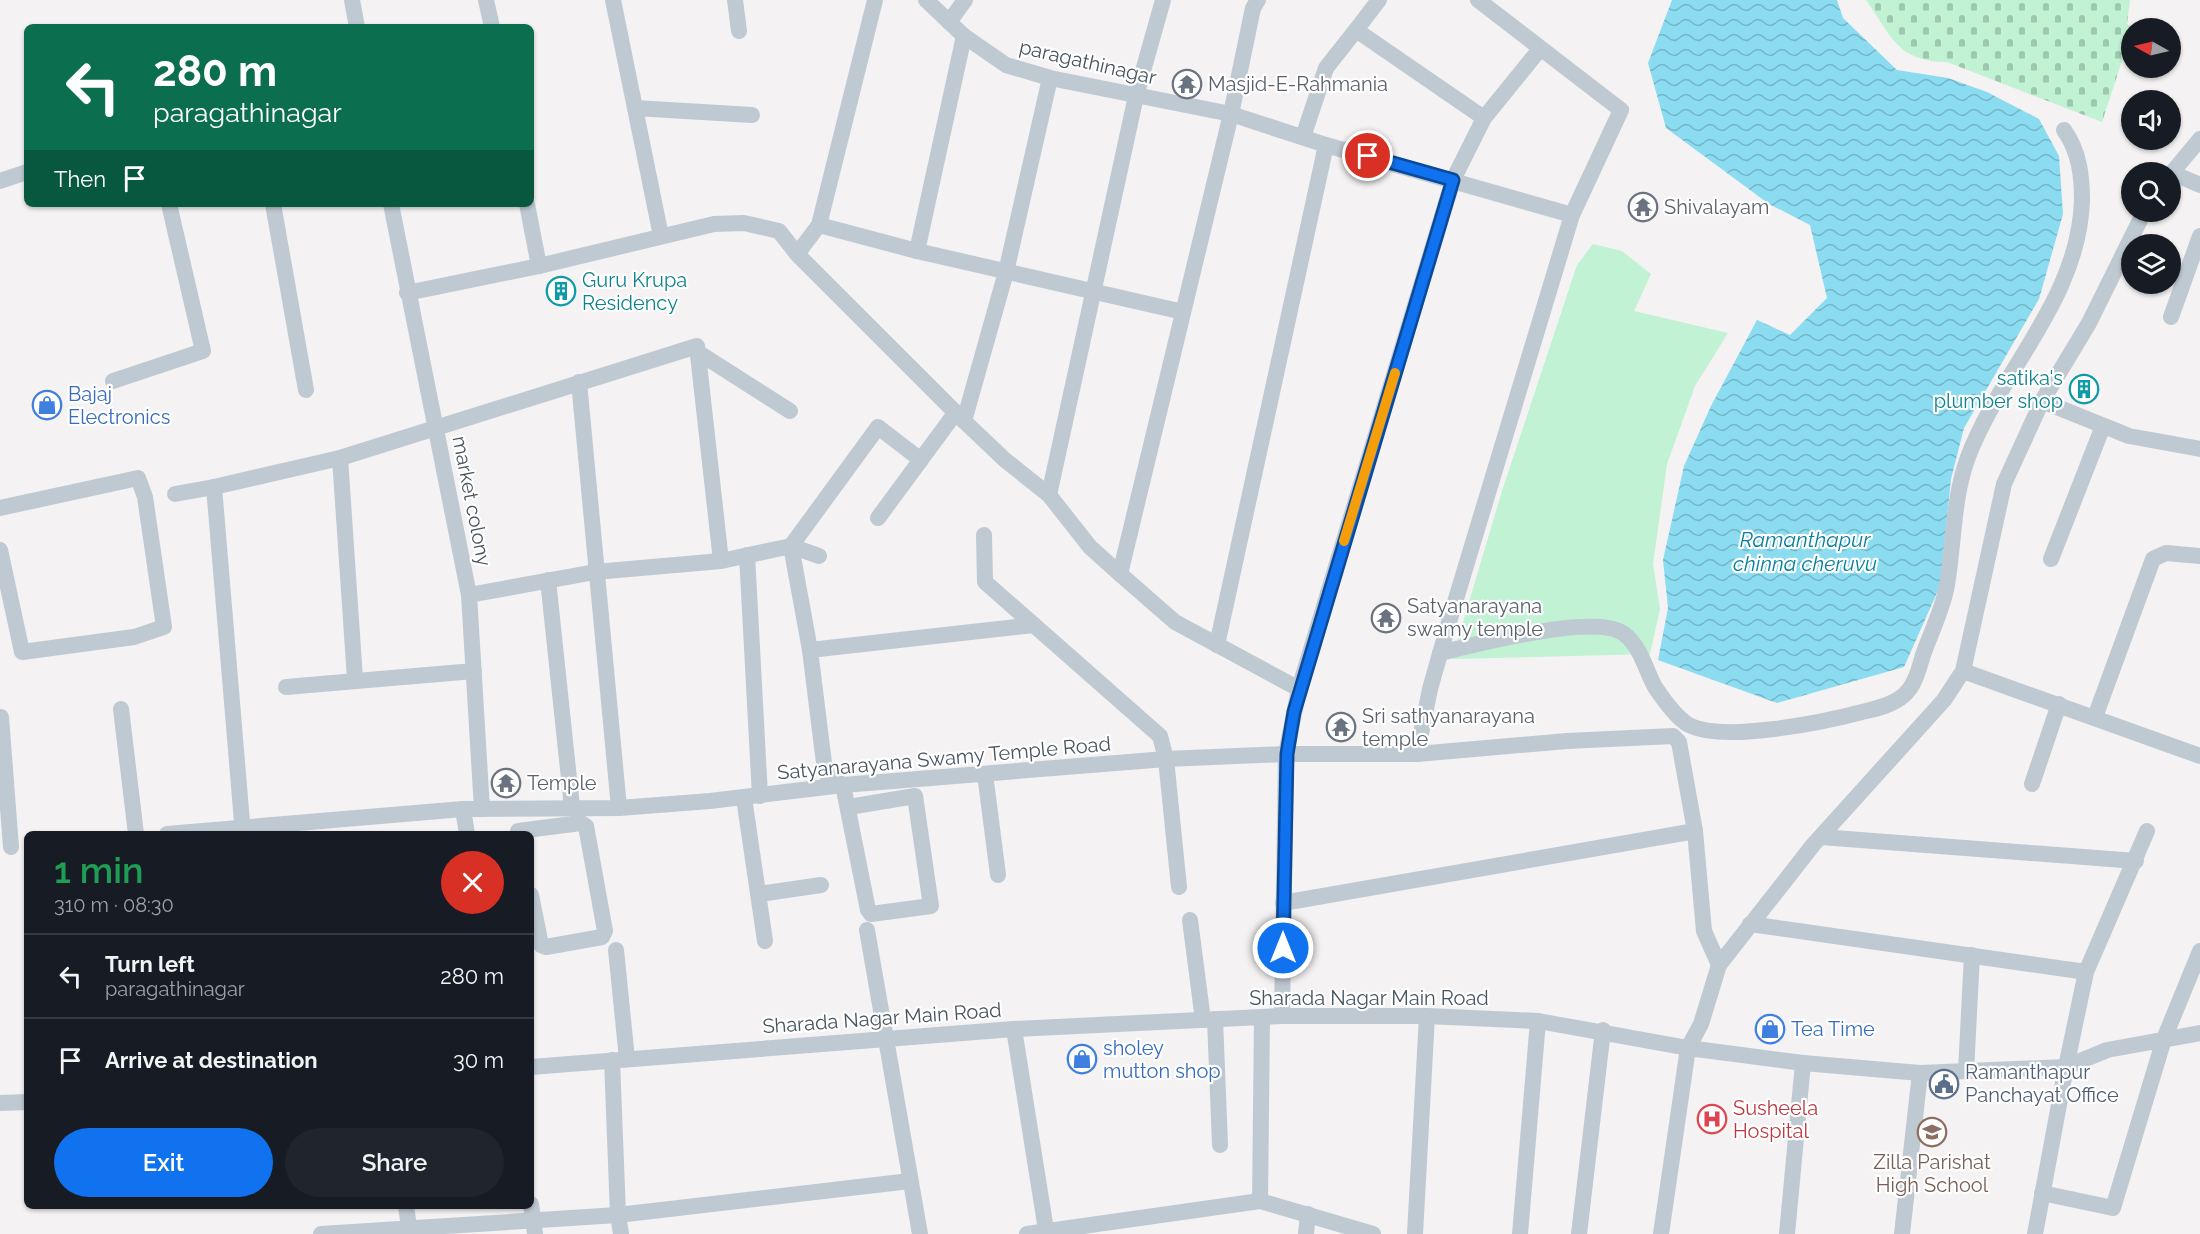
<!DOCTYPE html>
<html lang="en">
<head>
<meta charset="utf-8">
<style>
	body { margin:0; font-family:Raleway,sans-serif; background:#20242c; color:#f1f3f6; height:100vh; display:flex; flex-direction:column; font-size:22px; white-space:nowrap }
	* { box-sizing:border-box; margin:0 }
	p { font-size:20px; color:#9ea1a6 }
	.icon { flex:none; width:33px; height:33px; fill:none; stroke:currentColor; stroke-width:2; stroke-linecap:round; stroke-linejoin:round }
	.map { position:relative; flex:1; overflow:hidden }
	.drawer { position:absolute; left:24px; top:831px; width:510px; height:378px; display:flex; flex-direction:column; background:#171b24; border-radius:9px; box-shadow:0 2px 4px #0004 }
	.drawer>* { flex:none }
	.top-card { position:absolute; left:24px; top:24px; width:510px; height:183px; border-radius:9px; box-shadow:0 2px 4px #0004; background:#0b6e4f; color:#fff; overflow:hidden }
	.needle { width:39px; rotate:278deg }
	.tools { position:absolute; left:2121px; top:18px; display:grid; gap:12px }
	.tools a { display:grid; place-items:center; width:60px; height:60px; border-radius:50%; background:#171b24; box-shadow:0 2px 4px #0004; font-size:30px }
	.pin { position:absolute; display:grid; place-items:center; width:51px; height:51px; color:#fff; margin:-26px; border:3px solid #fff; border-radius:50%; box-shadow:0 2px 6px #0007 }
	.me { position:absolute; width:66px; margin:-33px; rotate:0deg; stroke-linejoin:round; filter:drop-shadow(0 0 4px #0008) }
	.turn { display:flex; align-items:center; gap:21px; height:126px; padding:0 30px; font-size:27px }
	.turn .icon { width:78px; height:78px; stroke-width:2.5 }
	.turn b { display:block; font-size:42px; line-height:51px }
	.then { display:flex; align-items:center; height:57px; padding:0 30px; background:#0003; gap:12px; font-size:22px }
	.round { display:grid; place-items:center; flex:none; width:63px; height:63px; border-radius:32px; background:#20242c }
	.overview { display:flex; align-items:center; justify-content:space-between; height:102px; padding:0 30px }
	h1 { font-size:36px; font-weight:600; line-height:45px; color:#1e9e55 }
	.cta { display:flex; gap:12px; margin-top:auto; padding:12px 30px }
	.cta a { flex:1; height:69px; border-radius:36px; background:#1172ef; color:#fff; font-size:24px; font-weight:600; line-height:69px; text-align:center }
	.cta a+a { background:#20242c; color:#f1f3f6 }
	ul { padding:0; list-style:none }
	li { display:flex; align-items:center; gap:18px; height:84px; padding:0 30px; border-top:2px solid #363941 }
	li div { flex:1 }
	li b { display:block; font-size:22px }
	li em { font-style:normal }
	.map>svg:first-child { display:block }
	.cemetery { fill:url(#cemetery-stones) }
	.green { fill:#c0f2d3 }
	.water { fill:url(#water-waves) }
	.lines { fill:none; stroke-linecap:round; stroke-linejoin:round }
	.minor { stroke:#bfc9d2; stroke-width:16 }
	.route-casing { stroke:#0b4a9b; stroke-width:15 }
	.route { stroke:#1172ef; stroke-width:10 }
	.slow { stroke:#f59e0b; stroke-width:10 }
	.labels { text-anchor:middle; stroke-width:4.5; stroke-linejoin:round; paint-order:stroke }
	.street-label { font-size:20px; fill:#485561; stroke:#fff }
	.worship-label { font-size:20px; fill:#5b616d; stroke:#fff; text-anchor:start }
	.culture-label { font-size:20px; fill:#0d838f; stroke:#fff; text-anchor:start }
	.shop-label { font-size:20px; fill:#366cbe; stroke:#fff; text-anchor:start }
	.service-label { font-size:20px; fill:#4e5e75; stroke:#fff; text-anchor:start }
	.health-label { font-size:20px; fill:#be3a42; stroke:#fff; text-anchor:start }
	.education-label { font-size:20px; fill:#785e54; stroke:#fff }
	.water-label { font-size:21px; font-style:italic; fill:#077f9e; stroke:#fff }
</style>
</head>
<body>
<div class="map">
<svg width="2200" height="1234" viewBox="0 0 2200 1234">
	<defs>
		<pattern id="cemetery-stones" width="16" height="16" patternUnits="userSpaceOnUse" patternTransform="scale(1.5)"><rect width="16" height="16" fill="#c0f2d3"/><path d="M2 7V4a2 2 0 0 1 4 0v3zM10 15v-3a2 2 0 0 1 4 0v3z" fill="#9ec7af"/></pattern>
		<pattern id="water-waves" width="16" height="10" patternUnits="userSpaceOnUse" patternTransform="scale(1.5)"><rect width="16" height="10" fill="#8bdcf1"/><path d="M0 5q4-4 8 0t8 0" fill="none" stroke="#74b5c7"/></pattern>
	</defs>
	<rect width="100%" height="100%" fill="#f4f2f2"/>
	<path class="cemetery" d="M1866 0H2130L2127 24 2133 27 2102 122 1947 62C1898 62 1891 36 1866 0Z"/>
	<polygon class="green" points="1593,244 1622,251 1651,274 1634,311 1728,333 1695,386 1667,464 1653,564 1660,609 1650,654 1452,659 1502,491 1577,265"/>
	<polygon class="water" points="1672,0 1837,0 1843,18 1897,70 1948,78 1987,92 2039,119 2059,156 2063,214 2039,299 1964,428 1951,479 1940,586 1904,667 1777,703 1658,660 1668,608 1663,560 1684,466 1711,406 1757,320 1790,335 1827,298 1810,225 1769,204 1666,128 1648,63"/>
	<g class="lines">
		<g class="minor">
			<polyline points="352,0 357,27"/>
			<polyline points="486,0 492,27"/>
			<polyline points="613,0 661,236"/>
			<polyline points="735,0 739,31"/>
			<polyline points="926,0 964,36 1006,65 1050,78 1231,114 1326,145 1572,215"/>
			<polyline points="1379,0 1356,30 1484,118"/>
			<polyline points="949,22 965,0"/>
			<polyline points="635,108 752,115"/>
			<polyline points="1303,137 1326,68 1356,30"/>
			<polyline points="2172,173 2200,185"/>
			<polyline points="2170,175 2200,139"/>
			<polyline points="0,181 27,172"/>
			<polyline points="273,204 306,390"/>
			<polyline points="391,204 469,595 482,809"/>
			<polyline points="527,204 539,266"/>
			<polyline points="819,225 917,251 1183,312"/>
			<polyline points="917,251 964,36"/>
			<polyline points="797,254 819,225 875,0"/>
			<polyline points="407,293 539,266 714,224 744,223 779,231 797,254 964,421 1005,460 1049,495 1090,547 1120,574 1175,622 1299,689 1286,754 1282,1016"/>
			<polyline points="2171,317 2200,236"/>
			<polyline points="699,353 790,411"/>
			<polyline points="113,381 203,351 169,204"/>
			<polyline points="579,382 619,808"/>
			<polyline points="2042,401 2129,436 2200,449"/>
			<polyline points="964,421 1006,272 1050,78"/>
			<polyline points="340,458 355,679"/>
			<polyline points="175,494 214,487"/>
			<polyline points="1049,495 1136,96 1163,0"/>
			<polyline points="0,508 138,478 145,497 164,627 134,637 22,652 0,550"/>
			<polyline points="878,518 956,412"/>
			<polyline points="984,535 985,582 1160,736 1166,759 1179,887"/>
			<polyline points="747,555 760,796"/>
			<polyline points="819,556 791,546 878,427 921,460"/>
			<polyline points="2051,559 2103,426"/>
			<polyline points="1120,574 1231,114 1253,8 1258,0"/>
			<polyline points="548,580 572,807"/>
			<polyline points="469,595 595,572 721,561 791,546 810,650 824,763 828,777 843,785 868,910 871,914 931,906 915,796 849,807"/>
			<polyline points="1217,645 1326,145"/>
			<polyline points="810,650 1034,625"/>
			<path d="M1440 653C1477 644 1586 616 1619 631 1639 640 1645 669 1655 687 1663 699 1676 718 1689 725 1724 743 1824 722 1862 712 1876 709 1893 705 1904 695 1915 686 1919 668 1923 655 1931 632 1943 609 1947 585 1954 543 1953 497 1968 457 2002 368 2079 299 2082 200 2082 175 2079 151 2064 130"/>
			<polyline points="1963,671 2200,756"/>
			<polyline points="286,687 474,671"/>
			<polyline points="1299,689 1453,180 1484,118 1540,49"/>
			<polyline points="121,709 136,834"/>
			<polyline points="1,717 11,847"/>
			<polyline points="2095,717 2153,559 2166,553 2200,556"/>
			<polyline points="1417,754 1430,689 1449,622 1572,215 1621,110 1478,0"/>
			<polyline points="985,774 998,875"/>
			<polyline points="2032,784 2059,704"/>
			<polyline points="744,798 765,941"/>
			<polyline points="463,809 467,834"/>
			<polyline points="518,831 581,823 586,826 605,931 602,937 546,947 541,945 531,895"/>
			<polyline points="167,834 463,809 619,808 710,801 843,785 1166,759 1286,754 1417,754 1567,741 1673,736 1679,742 1695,831 1704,931 1719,965"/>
			<polyline points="243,834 214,487 340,458 697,346 721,561"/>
			<polyline points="1821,837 2136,861"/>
			<polyline points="759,894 821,885"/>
			<polyline points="1283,903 1695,831"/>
			<polyline points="1190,920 1203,1020"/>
			<polyline points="1750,924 2086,972"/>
			<polyline points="867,930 920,1234"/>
			<polyline points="616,950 627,1059"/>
			<polyline points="1215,1019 1220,1145"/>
			<polyline points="1014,1029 1046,1230"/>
			<polyline points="612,1060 618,1215 621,1234"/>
			<polyline points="531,1067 1014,1029 1282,1016 1427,1016 1538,1021 1688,1048 1803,1063 1920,1073 2066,1067 2107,1050 2200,1033"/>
			<polyline points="1966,1071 1972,955"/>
			<polyline points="0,1103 27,1102"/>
			<polyline points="2042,1193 2113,1208 2164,1039 2200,951"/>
			<polyline points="1260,1201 1262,1017"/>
			<polyline points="531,1204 535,1234"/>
			<polyline points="406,1206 409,1227"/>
			<polyline points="321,1234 618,1215 910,1181"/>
			<polyline points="1027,1234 1260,1201 1373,1234"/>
			<polyline points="1306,1234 1308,1214"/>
			<polyline points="1415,1234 1427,1016"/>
			<polyline points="1520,1234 1538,1021"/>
			<polyline points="1579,1234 1603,1030"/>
			<polyline points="1661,1234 1688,1048 1701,1024 1719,965 1813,845 1944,700 1963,671 2004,484 2042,401 2089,323 2144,212"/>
			<polyline points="1787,1234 1803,1063"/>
			<polyline points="1902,1234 1920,1073"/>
			<polyline points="2035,1234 2066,1067 2086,972 2147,831"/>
		</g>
	</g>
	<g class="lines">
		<g class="route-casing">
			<polyline id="route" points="1283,948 1287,754 1294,712 1453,180 1368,156"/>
		</g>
		<use href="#route" class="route"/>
		<polyline class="slow" points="1344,541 1395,373"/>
	</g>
	<defs>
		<g id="temple-ring" transform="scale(1.5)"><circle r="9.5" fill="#fff" stroke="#6b7280" stroke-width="1.5"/><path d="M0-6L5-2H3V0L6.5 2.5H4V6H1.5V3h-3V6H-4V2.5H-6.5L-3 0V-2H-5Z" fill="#6b7280"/></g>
		<g id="building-ring" transform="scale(1.5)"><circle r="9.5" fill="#fff" stroke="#0f9aa8" stroke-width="1.5"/><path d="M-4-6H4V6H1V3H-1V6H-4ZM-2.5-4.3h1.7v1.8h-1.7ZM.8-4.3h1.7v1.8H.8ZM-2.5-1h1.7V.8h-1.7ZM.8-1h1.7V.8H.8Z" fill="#0f9aa8"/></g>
		<g id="shop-ring" transform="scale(1.5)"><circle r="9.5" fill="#fff" stroke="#3f7fe0" stroke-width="1.5"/><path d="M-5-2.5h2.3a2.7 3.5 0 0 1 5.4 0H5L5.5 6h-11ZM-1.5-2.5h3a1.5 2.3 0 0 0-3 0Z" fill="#3f7fe0"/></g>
		<g id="civic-ring" transform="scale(1.5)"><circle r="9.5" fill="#fff" stroke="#5c6f8a" stroke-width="1.5"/><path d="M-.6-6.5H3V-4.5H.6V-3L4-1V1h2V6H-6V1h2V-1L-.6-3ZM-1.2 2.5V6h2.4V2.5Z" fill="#5c6f8a"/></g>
		<g id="hospital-ring" transform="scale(1.5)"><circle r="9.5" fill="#fff" stroke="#e0444e" stroke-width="1.5"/><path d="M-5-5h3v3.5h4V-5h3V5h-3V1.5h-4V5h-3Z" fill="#e0444e"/></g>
		<g id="school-ring" transform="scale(1.5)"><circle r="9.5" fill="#fff" stroke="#8d6e63" stroke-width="1.5"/><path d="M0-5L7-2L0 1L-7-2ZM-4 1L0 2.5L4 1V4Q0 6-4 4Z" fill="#8d6e63"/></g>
	</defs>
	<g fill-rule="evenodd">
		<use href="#temple-ring" x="1187" y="84"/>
		<use href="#temple-ring" x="1643" y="207"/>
		<use href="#building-ring" x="561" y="291"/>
		<use href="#building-ring" x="2084" y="389"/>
		<use href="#shop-ring" x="47" y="405"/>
		<use href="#temple-ring" x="1386" y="618"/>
		<use href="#temple-ring" x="1341" y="727"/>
		<use href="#temple-ring" x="506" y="783"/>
		<use href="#shop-ring" x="1770" y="1029"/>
		<use href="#shop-ring" x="1082" y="1059"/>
		<use href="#civic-ring" x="1944" y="1084"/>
		<use href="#hospital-ring" x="1712" y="1119"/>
		<use href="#school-ring" x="1932" y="1132"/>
	</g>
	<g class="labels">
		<g class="street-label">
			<text transform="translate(1088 62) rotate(13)" y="7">paragathinagar</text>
			<text transform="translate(472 501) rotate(79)" y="7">market colony</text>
			<text transform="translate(944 758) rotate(-5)" y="7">Satyanarayana Swamy Temple Road</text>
			<text x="1369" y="1005">Sharada Nagar Main Road</text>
			<text transform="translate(882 1018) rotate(-4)" y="7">Sharada Nagar Main Road</text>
		</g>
		<g class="worship-label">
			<text x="1208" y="91">Masjid-E-Rahmania</text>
			<text x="1664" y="214">Shivalayam</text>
			<text x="1407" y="613">Satyanarayana<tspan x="1407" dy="23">swamy temple</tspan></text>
			<text x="1362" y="723">Sri sathyanarayana<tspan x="1362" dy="23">temple</tspan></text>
			<text x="527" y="790">Temple</text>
		</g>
		<g class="culture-label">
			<text x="582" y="287">Guru Krupa<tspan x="582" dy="23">Residency</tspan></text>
			<text x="2063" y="385" text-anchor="end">satika's<tspan x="2063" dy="23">plumber shop</tspan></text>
		</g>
		<g class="shop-label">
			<text x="68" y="401">Bajaj<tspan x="68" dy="23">Electronics</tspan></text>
			<text x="1791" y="1036">Tea Time</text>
			<text x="1103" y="1055">sholey<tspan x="1103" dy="23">mutton shop</tspan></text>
		</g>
		<g class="service-label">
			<text x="1965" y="1079">Ramanthapur<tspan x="1965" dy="23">Panchayat Office</tspan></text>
		</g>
		<g class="health-label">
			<text x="1733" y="1115">Susheela<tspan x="1733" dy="23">Hospital</tspan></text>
		</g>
		<g class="education-label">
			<text x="1932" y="1169">Zilla Parishat<tspan x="1932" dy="23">High School</tspan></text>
		</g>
		<g class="water-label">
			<text x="1805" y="547">Ramanthapur<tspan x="1805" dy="24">chinna cheruvu</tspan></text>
		</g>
	</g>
</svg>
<div class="tools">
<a><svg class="needle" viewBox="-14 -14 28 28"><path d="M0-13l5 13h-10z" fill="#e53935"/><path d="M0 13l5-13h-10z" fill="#9ea1a6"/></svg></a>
<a><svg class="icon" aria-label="sound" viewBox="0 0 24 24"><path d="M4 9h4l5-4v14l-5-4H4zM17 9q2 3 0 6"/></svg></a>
<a><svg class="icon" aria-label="search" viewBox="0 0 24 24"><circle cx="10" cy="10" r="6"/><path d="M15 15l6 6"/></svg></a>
<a><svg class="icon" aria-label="layers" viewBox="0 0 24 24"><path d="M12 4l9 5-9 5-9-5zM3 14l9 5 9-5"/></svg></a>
</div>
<div class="pin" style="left:1368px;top:156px;background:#d93025"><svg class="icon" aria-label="arrive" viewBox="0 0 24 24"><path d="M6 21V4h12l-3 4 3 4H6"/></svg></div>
<svg class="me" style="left:1283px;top:948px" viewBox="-20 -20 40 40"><circle r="17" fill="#1172ef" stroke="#fff" stroke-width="3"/><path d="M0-11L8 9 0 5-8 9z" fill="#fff"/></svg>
<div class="top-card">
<div class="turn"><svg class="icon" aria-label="left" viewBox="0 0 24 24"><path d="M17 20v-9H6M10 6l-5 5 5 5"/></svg><div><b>280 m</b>paragathinagar</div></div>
<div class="then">Then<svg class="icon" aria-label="arrive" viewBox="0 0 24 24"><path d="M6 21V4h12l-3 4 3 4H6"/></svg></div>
</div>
<section class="drawer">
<div class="overview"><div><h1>1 min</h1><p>310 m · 08:30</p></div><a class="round" style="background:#d93025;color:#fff"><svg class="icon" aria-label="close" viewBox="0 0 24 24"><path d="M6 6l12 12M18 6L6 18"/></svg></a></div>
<ul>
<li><svg class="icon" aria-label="left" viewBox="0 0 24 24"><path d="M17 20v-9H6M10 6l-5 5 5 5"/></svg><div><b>Turn left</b><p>paragathinagar</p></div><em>280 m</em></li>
<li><svg class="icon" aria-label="arrive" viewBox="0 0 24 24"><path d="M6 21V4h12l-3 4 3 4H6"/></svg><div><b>Arrive at destination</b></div><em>30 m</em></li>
</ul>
<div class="cta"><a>Exit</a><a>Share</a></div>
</section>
</div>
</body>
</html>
